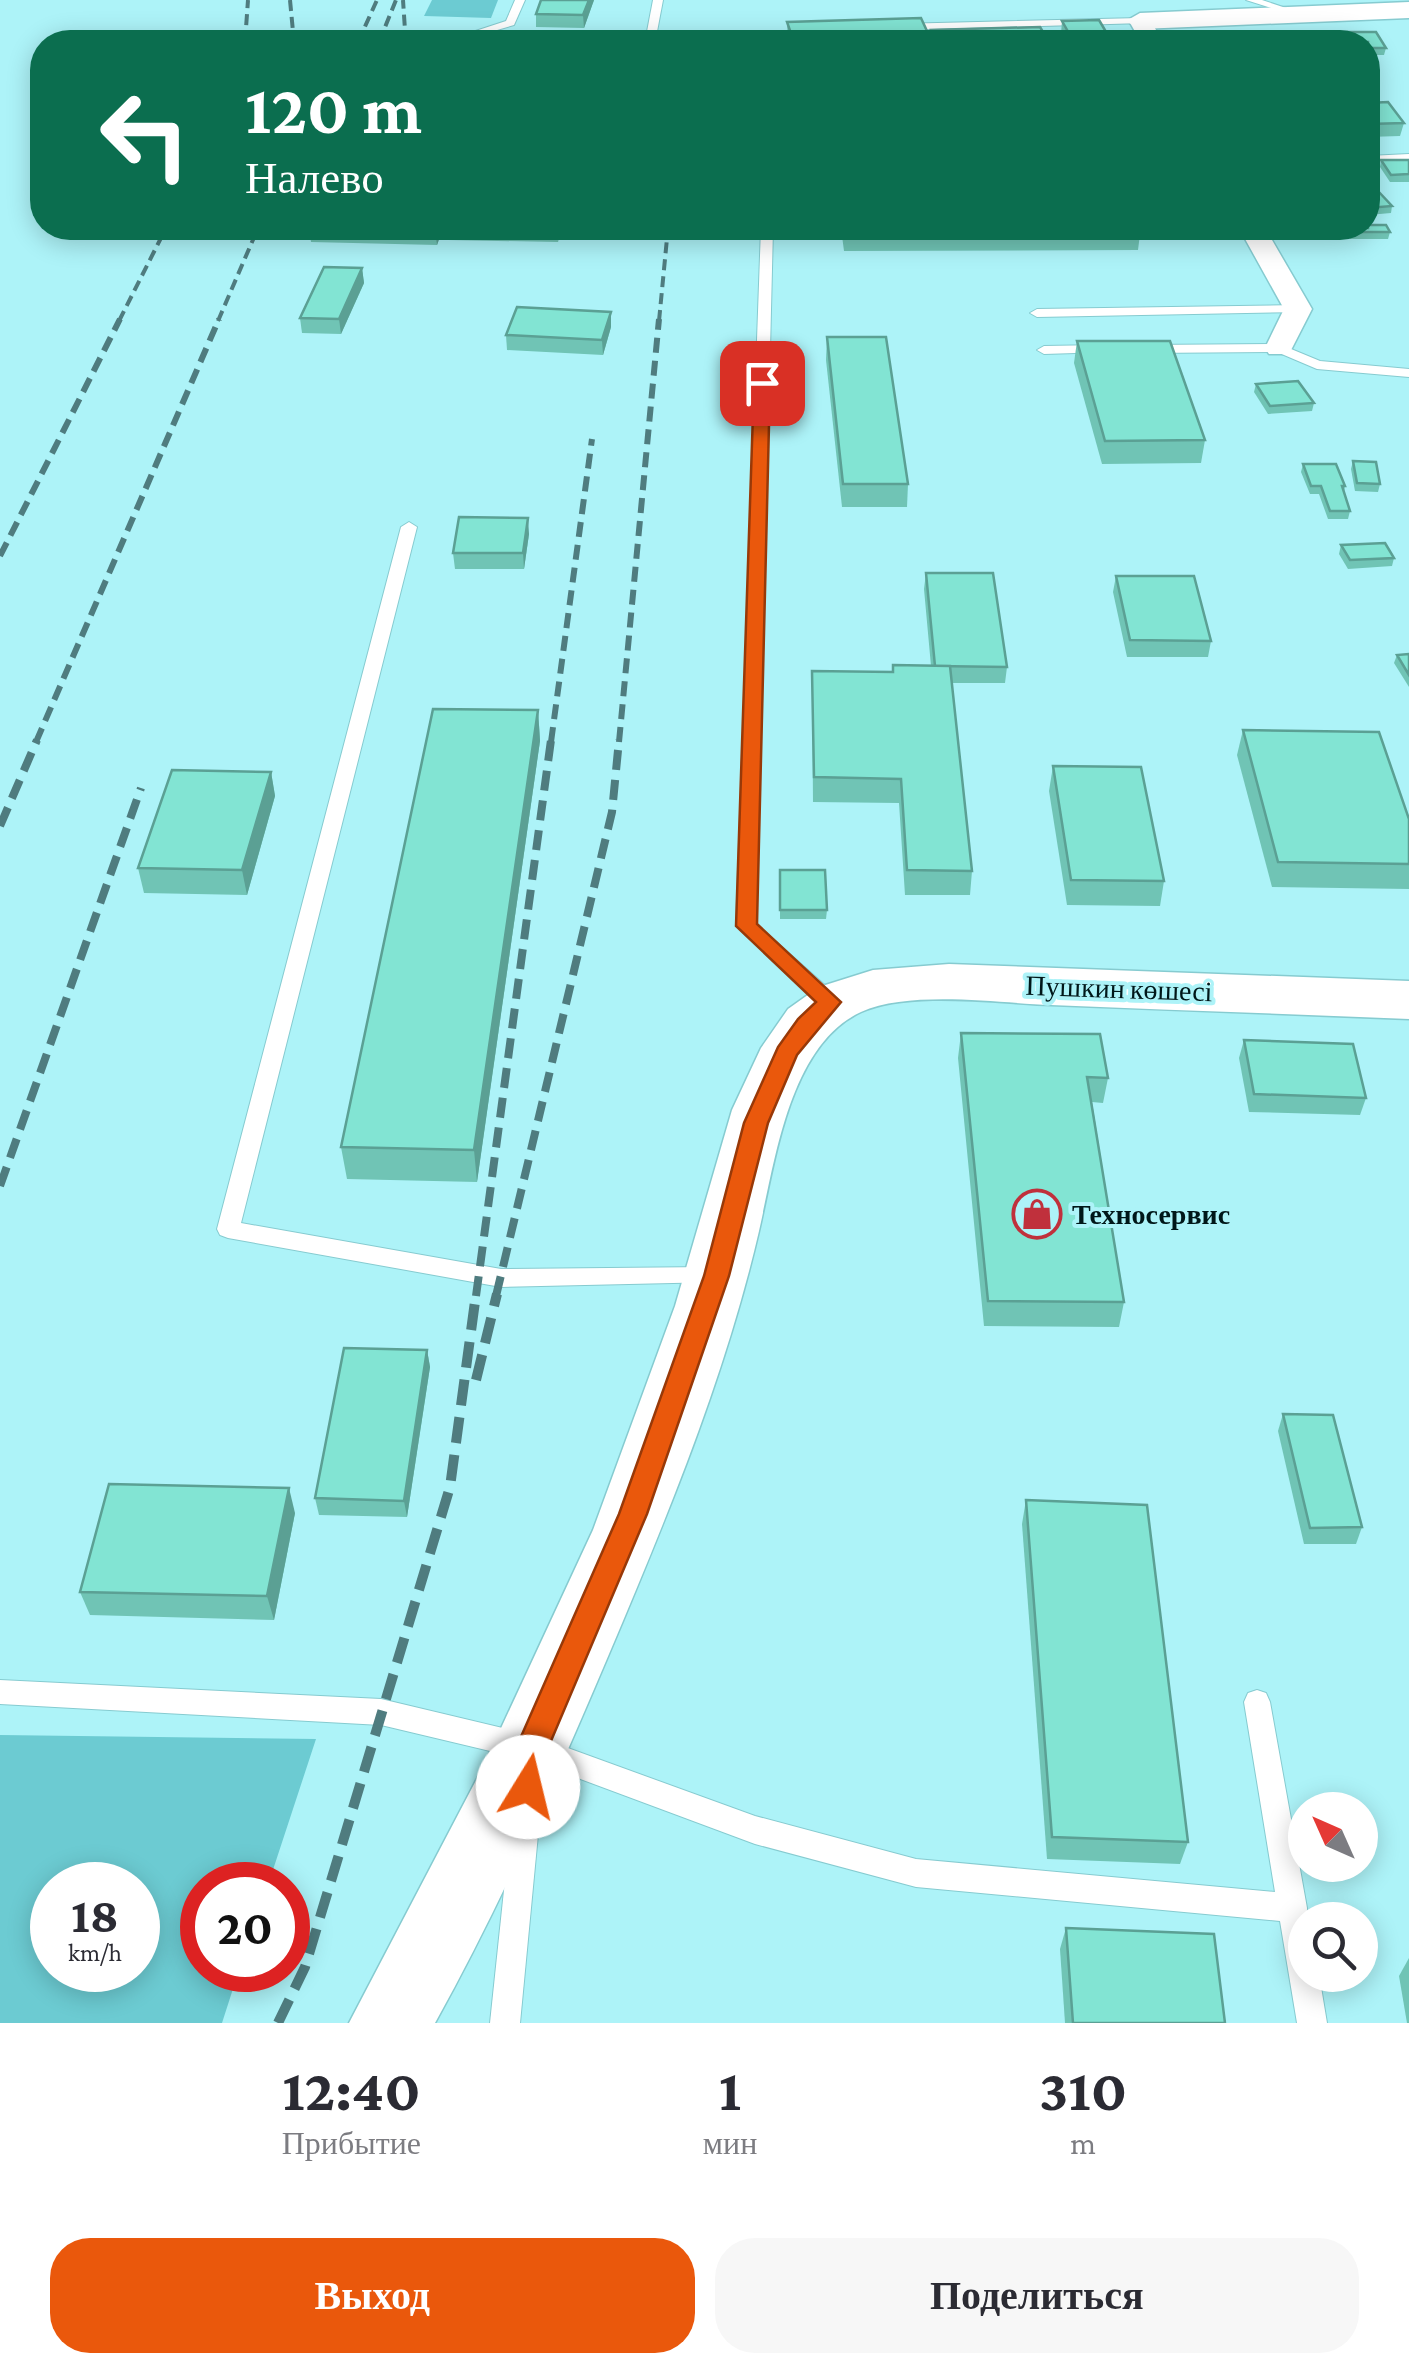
<!DOCTYPE html>
<html lang="ru">
<head>
<meta charset="utf-8">
<style>
	body { margin:0; font-family:"Crimson Pro",serif; background:#f7f7f7; color:#2b2b33; height:100vh; display:flex; flex-direction:column; font-size:38px; white-space:nowrap }
	* { box-sizing:border-box; margin:0 }
	p { font-size:32px; color:#7c7c81 }
	.icon { flex:none; width:55px; height:55px; fill:none; stroke:currentColor; stroke-width:2; stroke-linecap:round; stroke-linejoin:round }
	.map { position:relative; height:2023px; overflow:hidden }
	.sheet { display:flex; flex-direction:column; background:#fff; flex:1 }
	.sheet>* { flex:none }
	.guide { position:absolute; left:30px; top:30px; width:1350px; height:210px; border-radius:40px; box-shadow:0 5px 25px #0003; background:#0b6e4f; color:#fff; overflow:hidden }
	.needle { width:65px; rotate:315deg }
	.tools { position:absolute; left:1288px; top:1792px; display:grid; gap:20px }
	.tools a { display:grid; place-items:center; width:90px; height:90px; border-radius:50%; background:#fff; box-shadow:0 5px 25px #0003; font-size:50px }
	.speed { position:absolute; left:30px; top:1862px; display:flex; gap:20px; font-size:50px; font-weight:700; text-align:center }
	.speed>* { display:grid; place-content:center; width:130px; height:130px; border-radius:50%; background:#fff; box-shadow:0 5px 25px #0003; line-height:1 }
	.speed small { font-size:25px; font-weight:400 }
	.speed .limit { border:15px solid #d22; background:#fff; color:#111 }
	.pin { position:absolute; display:grid; place-items:center; width:85px; height:85px; color:#fff; margin:-42px; border-radius:20px; box-shadow:0 5px 15px #0006 }
	.me { position:absolute; width:110px; margin:-55px; rotate:9deg; stroke-linejoin:round; filter:drop-shadow(0 0 8px #0008) }
	.turn { display:flex; align-items:center; gap:35px; height:210px; padding:0 50px; font-size:45px }
	.turn .icon { width:130px; height:130px; stroke-width:2.5 }
	.turn b { display:block; font-size:70px; line-height:85px }
	.eta { display:flex; justify-content:space-evenly; align-items:center; height:170px; text-align:center }
	.eta b { font-size:60px; font-weight:700; line-height:70px }
	.action { display:flex; gap:20px; margin-top:auto; padding:20px 50px }
	.action a { flex:1; height:115px; border-radius:40px; background:#ea580c; color:#fff; font-size:40px; font-weight:700; line-height:115px; text-align:center }
	.action a+a { background:#f7f7f7; color:#2b2b33 }
	.map>svg:first-child { display:block }
	.green { fill:#6ccbd2; fill-rule:evenodd }
	.lines { fill:none; stroke-linecap:round; stroke-linejoin:round }
	.lane-casing { stroke:#86cbd0; stroke-width:2 }
	.street-casing { stroke:#86cbd0; stroke-width:3 }
	.secondary-casing { stroke:#86cbd0; stroke-width:3 }
	.lane { fill:#fff; fill-rule:evenodd }
	.street { fill:#fff; fill-rule:evenodd }
	.secondary { fill:#fff; fill-rule:evenodd }
	.rail-far3 { stroke:#4f7c7f; stroke-width:4; stroke-dasharray:11 6; stroke-linecap:butt }
	.rail-far2 { stroke:#4f7c7f; stroke-width:6; stroke-dasharray:15 8; stroke-linecap:butt }
	.rail-far1 { stroke:#4f7c7f; stroke-width:8; stroke-dasharray:20 10; stroke-linecap:butt }
	.rail { stroke:#4f7c7f; stroke-width:10; stroke-dasharray:26 12; stroke-linecap:butt }
	.wall { fill:#70c4b5 }
	.shaded-wall { fill:#5ba094 }
	.building { fill:#82e4d3; stroke:#5ba094; stroke-width:2.5 }
	.route { fill:#ea580c; stroke:#983908; stroke-width:2.5 }
	.labels { text-anchor:middle; stroke-width:8; stroke-linejoin:round; paint-order:stroke }
	.street-label { font-size:28px; fill:#001719; stroke:#adf3f8 }
	.poi-label { font-size:28px; font-weight:bold; fill:#001719; stroke:#adf3f8; text-anchor:start }
</style>
</head>
<body>
<div class="map">
<svg width="1409" height="2023" viewBox="0 0 1409 2023">
	<rect width="100%" height="100%" fill="#adf3f8"/>
	<g class="green">
		<polygon points="432,0 498,0 491,18 424,16"/>
		<path d="M0 1735 316 1739 268 1885H202V1970H239L222 2023H0ZM52 1885H138V1970H52Z"/>
	</g>
	<g class="lines">
		<g class="lane-casing">
			<g id="lane">
				<polygon points="515,0 525,0 514,25 456,42 442,42 506,21"/>
				<polygon points="653,0 663,0 655,42 645,42"/>
				<polygon points="1246,0 1262,0 1301,13 1296,16"/>
				<polygon points="1140,18 1144,23 897,30 892,27 897,24"/>
				<polygon points="1409,154 1409,160 1368,162 1368,156"/>
				<polygon points="761,228 773,228 756,924 837,996 840,1001 837,1006 823,1006 736,926"/>
				<polygon points="1298,305 1303,306 1303,312 1037,317 1030,313 1037,309"/>
				<polygon points="1279,344 1320,361 1409,369 1409,377 1317,369 1277,352 1146,353 1139,349 1146,345"/>
				<polygon points="1102,345 1107,346 1107,352 1044,354 1037,350 1044,346"/>
				<polygon points="409,522 417,527 241,1223 501,1269 709,1267 717,1270 720,1276 717,1282 501,1287 228,1238 220,1235 217,1229 401,527"/>
				<polygon points="0,1680 381,1699 532,1735 755,1816 916,1859 1275,1892 1244,1702 1248,1693 1257,1690 1266,1693 1270,1702 1307,1908 1305,1975 1319,1975 1327,2023 1297,2023 1280,1921 916,1887 755,1844 532,1761 381,1725 0,1704"/>
				<polygon points="525,1810 535,1814 539,1824 520,2023 490,2023 511,1824 515,1814"/>
			</g>
		</g>
		<g class="street-casing">
			<g id="street">
				<polygon points="1140,14 1148,16 1163,42 1141,42 1129,21"/>
				<polygon points="1239,228 1265,228 1312,309 1289,354 1269,354 1265,348 1284,309"/>
			</g>
		</g>
		<g class="secondary-casing">
			<g id="secondary">
				<polygon points="1409,2 1409,18 1140,29 1126,21 1140,13"/>
				<path d="M949 964 1409 981V1019C1290 1014 1171 1010 1051 1005 998 1003 910 990 861 1012 789 1045 775 1162 759 1231 725 1377 667 1517 609 1654 556 1779 501 1904 435 2023H349L483 1767 593 1530 675 1306 732 1110 761 1048 788 1009 819 987 873 970Z"/>
			</g>
		</g>
		<use href="#lane" class="lane"/>
		<use href="#street" class="street"/>
		<use href="#secondary" class="secondary"/>
		<g class="rail-far3">
			<polyline points="290,0 294,42"/>
			<polyline points="245,42 248,0"/>
			<polyline points="358,42 377,0"/>
			<polyline points="379,42 396,0"/>
			<polyline points="401,42 405,30 403,0"/>
			<polyline points="685,42 687,29"/>
			<polyline points="301,237 306,228"/>
			<polyline points="119,321 166,228"/>
			<polyline points="218,321 258,228"/>
			<polyline points="659,321 668,228"/>
		</g>
		<g class="rail-far2">
			<polyline points="0,556 120,319"/>
			<polyline points="36,742 219,319"/>
			<polyline points="551,742 592,439"/>
			<polyline points="619,742 659,319"/>
		</g>
		<g class="rail-far1">
			<polyline points="0,826 37,740"/>
			<polyline points="0,1186 141,788"/>
			<polyline points="476,1296 551,740"/>
			<polyline points="496,1296 612,812 619,740"/>
		</g>
		<g class="rail">
			<polyline points="476,1380 497,1294"/>
			<polyline points="278,2023 305,1967 450,1487 476,1294"/>
		</g>
	</g>
	<g class="wall">
		<polygon points="541,0 594,0 584,28 536,27 536,14"/>
		<polygon points="1062,21 1112,42 1065,42 1061,34"/>
		<polygon points="787,22 930,39 931,30 936,42 788,42"/>
		<polygon points="1334,32 1386,48 1384,55 1368,55 1368,42 1335,42 1333,39"/>
		<polygon points="1368,103 1404,123 1400,136 1368,137"/>
		<polygon points="1381,160 1409,160 1409,182 1390,182 1380,167"/>
		<polygon points="1368,192 1392,206 1391,213 1368,215"/>
		<polygon points="309,228 443,228 437,245 311,242"/>
		<polygon points="447,228 562,228 558,242 448,240"/>
		<polygon points="841,228 1184,228 1183,234 1140,234 1138,250 844,251"/>
		<polygon points="1347,228 1368,228 1390,232 1388,239 1350,239 1346,233"/>
		<polygon points="362,268 364,283 341,334 302,333 300,318"/>
		<polygon points="611,327 603,355 507,350 506,335"/>
		<polygon points="827,337 908,484 907,507 842,507 826,360"/>
		<polygon points="1077,341 1205,440 1201,463 1102,464 1074,363"/>
		<polygon points="1256,384 1314,403 1312,411 1268,414 1254,392"/>
		<polygon points="1353,461 1380,484 1378,492 1355,491 1351,469"/>
		<polygon points="1303,464 1345,486 1344,492 1350,511 1348,519 1328,519 1319,494 1310,494 1301,472"/>
		<polygon points="529,534 524,569 455,569 453,553"/>
		<polygon points="1341,545 1394,558 1392,566 1348,569 1339,554"/>
		<polygon points="926,573 1007,667 1005,683 952,683 972,871 970,895 905,895 899,803 813,802 812,671 892,672 893,665 931,666 924,589"/>
		<polygon points="1116,576 1211,641 1208,657 1127,657 1113,592"/>
		<polygon points="1409,654 1409,687 1394,663 1397,655"/>
		<polygon points="538,710 540,741 477,1182 347,1179 341,1147"/>
		<polygon points="1243,730 1409,819 1409,889 1272,887 1237,755"/>
		<polygon points="1053,766 1164,881 1160,906 1067,905 1049,791"/>
		<polygon points="271,772 275,796 247,895 144,893 138,868"/>
		<polygon points="780,870 827,910 826,919 780,919"/>
		<polygon points="961,1033 1108,1078 1103,1103 1092,1102 1124,1302 1119,1327 984,1326 958,1058"/>
		<polygon points="1244,1040 1366,1098 1360,1115 1249,1112 1239,1058"/>
		<polygon points="427,1350 430,1367 407,1517 319,1515 315,1498"/>
		<polygon points="1283,1414 1362,1527 1356,1544 1304,1544 1278,1431"/>
		<polygon points="1026,1500 1188,1842 1180,1864 1047,1859 1022,1524"/>
		<polygon points="295,1513 274,1620 90,1615 80,1592"/>
		<polygon points="1066,1928 1225,2023 1065,2023 1060,1949"/>
		<polygon points="1409,1958 1409,2023 1407,2023 1399,1976"/>
	</g>
	<g class="shaded-wall">
		<polygon points="589,0 594,0 584,28 583,15"/>
		<polygon points="436,228 443,228 437,245 435,230"/>
		<polygon points="362,268 364,283 341,334 339,319"/>
		<polygon points="611,312 611,327 603,355 602,340"/>
		<polygon points="528,518 529,534 524,569 523,553"/>
		<polygon points="538,710 540,741 477,1182 474,1150"/>
		<polygon points="271,772 275,796 247,895 242,870"/>
		<polygon points="427,1350 430,1367 407,1517 404,1501"/>
		<polygon points="289,1488 295,1513 274,1620 267,1596"/>
	</g>
	<g class="building">
		<polygon points="541,0 589,0 583,15 536,14"/>
		<polygon points="921,18 932,42 794,42 787,22"/>
		<polygon points="1099,20 1112,42 1074,42 1062,21"/>
		<polygon points="1040,27 1049,42 936,42 931,30"/>
		<polygon points="1334,32 1376,32 1386,48 1368,48 1368,42 1340,42"/>
		<polygon points="1278,39 1301,40 1302,42 1279,42"/>
		<polygon points="1245,40 1248,42 1221,42 1220,41"/>
		<polygon points="1388,102 1404,123 1368,124 1368,103"/>
		<polygon points="1381,160 1409,160 1409,174 1391,175"/>
		<polygon points="1378,191 1392,206 1368,208 1368,192"/>
		<polygon points="1368,225 1386,225 1390,232 1351,232 1349,228 1368,228"/>
		<polygon points="309,228 436,228 435,230"/>
		<polygon points="324,267 362,268 339,319 300,318"/>
		<polygon points="517,307 611,312 602,340 506,335"/>
		<polygon points="827,337 886,337 908,484 843,484"/>
		<polygon points="1077,341 1170,341 1205,440 1105,441"/>
		<polygon points="1298,381 1314,403 1270,406 1256,384"/>
		<polygon points="1353,461 1376,462 1380,484 1357,483"/>
		<polygon points="1303,464 1336,464 1345,486 1342,486 1350,511 1330,511 1321,486 1311,486"/>
		<polygon points="459,517 528,518 523,553 453,553"/>
		<polygon points="1385,543 1394,558 1350,560 1341,545"/>
		<polygon points="926,573 993,573 1007,667 935,666"/>
		<polygon points="1116,576 1194,576 1211,641 1130,640"/>
		<polygon points="1409,654 1409,675 1397,655"/>
		<polygon points="893,665 950,666 972,871 907,870 901,779 814,777 812,671 893,672"/>
		<polygon points="433,709 538,710 474,1150 341,1147"/>
		<polygon points="1243,730 1379,732 1409,819 1409,864 1278,862"/>
		<polygon points="1053,766 1141,767 1164,881 1071,880"/>
		<polygon points="172,770 271,772 242,870 138,868"/>
		<polygon points="780,870 825,870 827,910 780,910"/>
		<polygon points="961,1033 1100,1034 1108,1078 1087,1077 1124,1302 988,1301"/>
		<polygon points="1244,1040 1353,1044 1366,1098 1254,1094"/>
		<polygon points="344,1348 427,1350 404,1501 315,1498"/>
		<polygon points="1283,1414 1333,1415 1362,1527 1310,1528"/>
		<polygon points="109,1484 289,1488 267,1596 80,1592"/>
		<polygon points="1026,1500 1147,1505 1188,1842 1052,1837"/>
		<polygon points="1066,1928 1214,1934 1225,2023 1073,2023"/>
	</g>
	<polygon class="route" points="762,378 770,383 757,924 841,1002 797,1055 768,1123 729,1276 647,1514 548,1748 539,1798 528,1802 517,1798 512,1787 516,1748 619,1514 704,1276 744,1123 778,1047 798,1019 816,1002 736,926 754,383"/>
	<defs>
		<g id="shop-ring" transform="scale(2.5)"><circle r="9.5" fill="#adf3f8" stroke="#c0303c" stroke-width="1.5"/><path d="M-5-2.5h2.3a2.7 3.5 0 0 1 5.4 0H5L5.5 6h-11ZM-1.5-2.5h3a1.5 2.3 0 0 0-3 0Z" fill="#c0303c"/></g>
	</defs>
	<g fill-rule="evenodd">
		<use href="#shop-ring" x="1037" y="1214"/>
	</g>
	<g class="labels">
		<g class="street-label">
			<text transform="translate(1119 988) rotate(2)" y="10">Пушкин көшесі</text>
		</g>
		<g class="poi-label">
			<text x="1072" y="1224">Техносервис</text>
		</g>
	</g>
</svg>
<div class="tools">
<a><svg class="needle" viewBox="-14 -14 28 28"><path d="M0-13l5 13h-10z" fill="#e53935"/><path d="M0 13l5-13h-10z" fill="#7c7c81"/></svg></a>
<a><svg class="icon" aria-label="search" viewBox="0 0 24 24"><circle cx="10" cy="10" r="6"/><path d="M15 15l6 6"/></svg></a>
</div>
<div class="speed"><div>18<small>km/h</small></div><div class="limit">20</div></div>
<div class="pin" style="left:762px;top:383px;background:#d93025"><svg class="icon" aria-label="arrive" viewBox="0 0 24 24"><path d="M6 21V4h12l-3 4 3 4H6"/></svg></div>
<svg class="me" style="left:528px;top:1787px" viewBox="-20 -20 40 40"><circle r="19" fill="#fff"/><path d="M0-13L10 11 0 6-10 11z" fill="#ea580c"/></svg>
<div class="guide">
<div class="turn"><svg class="icon" aria-label="left" viewBox="0 0 24 24"><path d="M17 20v-9H6M10 6l-5 5 5 5"/></svg><div><b>120 m</b>Налево</div></div>
</div>
</div>
<section class="sheet">
<div class="eta">
<div><b>12:40</b><p>Прибытие</p></div>
<div><b>1</b><p>мин</p></div>
<div><b>310</b><p>m</p></div>
</div>
<div class="action"><a>Выход</a><a>Поделиться</a></div>
</section>
</body>
</html>
